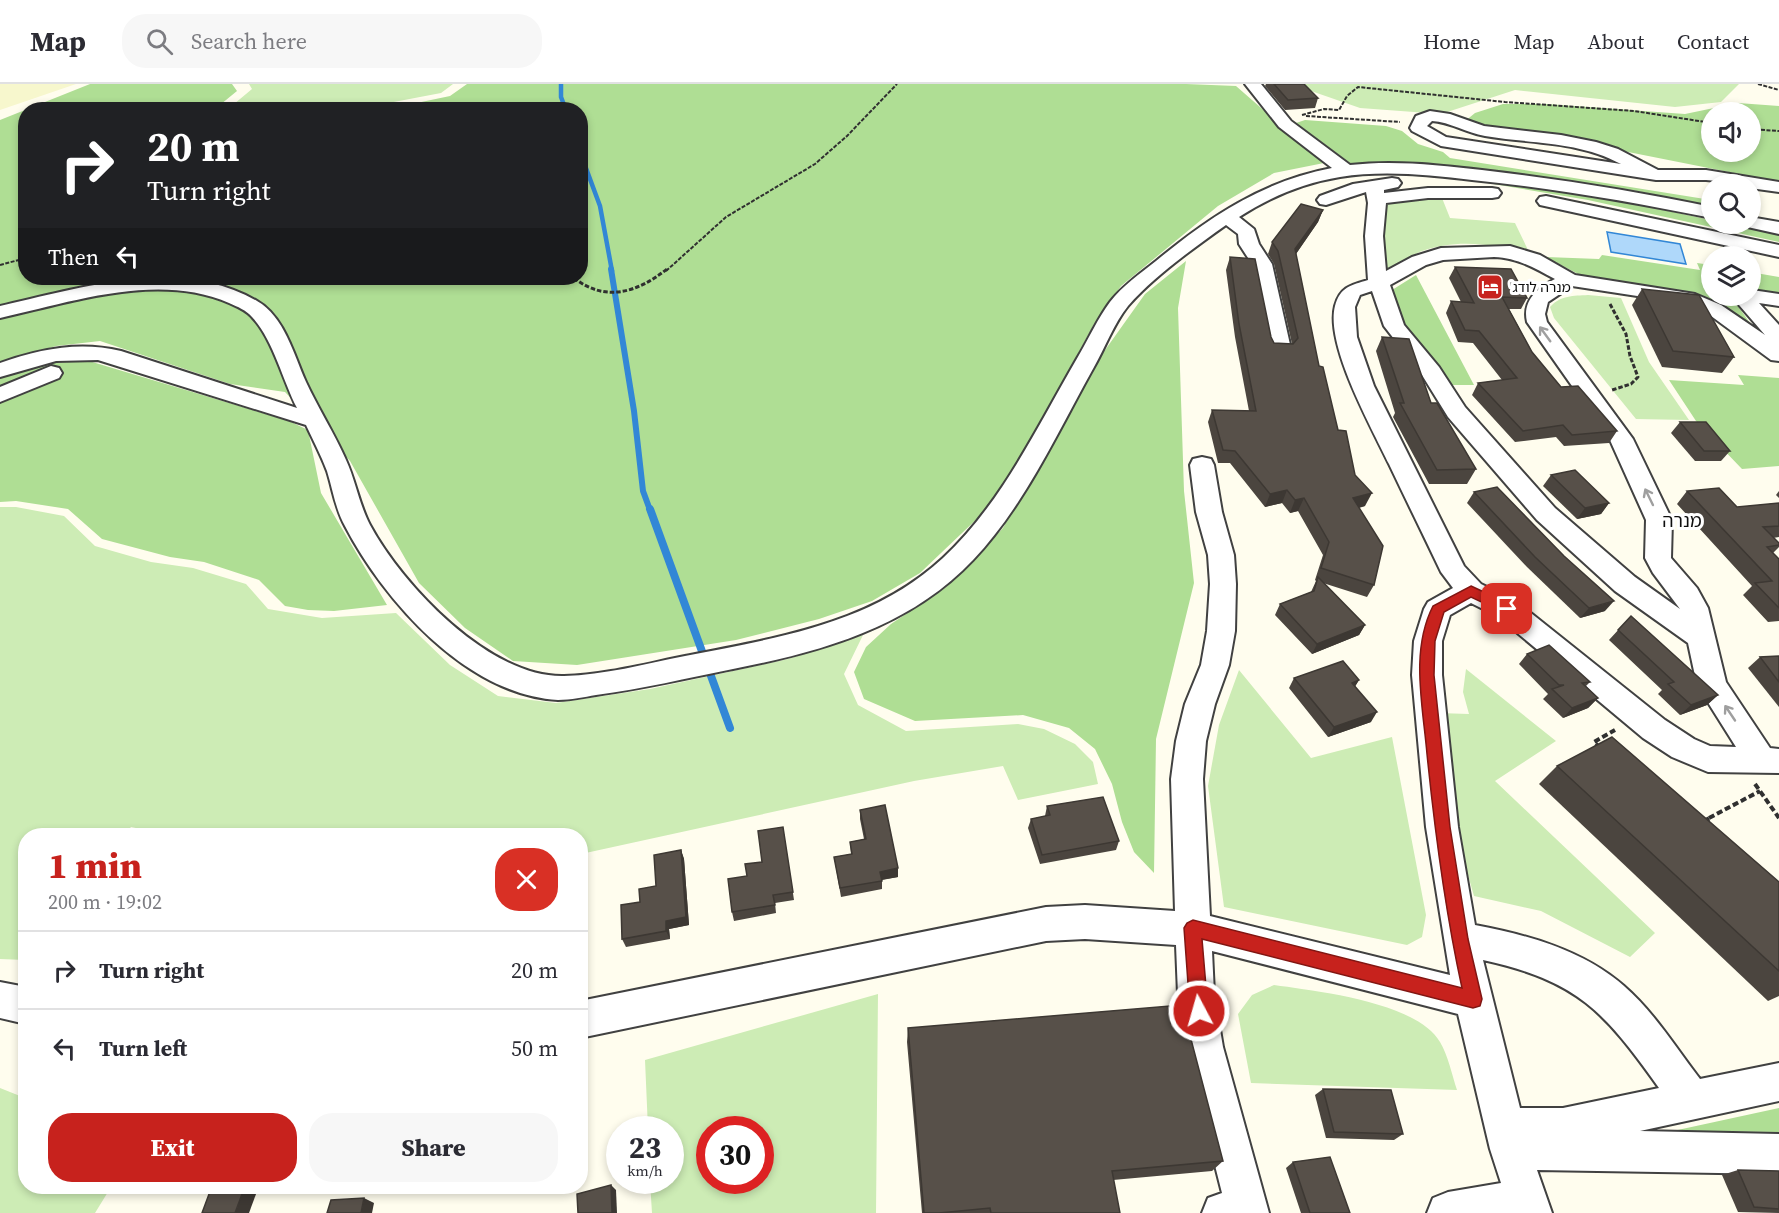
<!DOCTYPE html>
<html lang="en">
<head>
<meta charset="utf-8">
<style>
	body { margin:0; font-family:"Source Serif 4","Noto Sans Hebrew",serif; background:#f7f7f7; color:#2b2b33; height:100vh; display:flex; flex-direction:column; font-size:22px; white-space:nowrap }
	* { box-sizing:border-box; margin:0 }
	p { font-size:20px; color:#7c7c81 }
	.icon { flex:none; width:33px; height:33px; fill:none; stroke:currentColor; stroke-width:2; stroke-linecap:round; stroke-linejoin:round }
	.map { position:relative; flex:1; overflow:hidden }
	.side { position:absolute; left:18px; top:744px; width:570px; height:366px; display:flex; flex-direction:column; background:#fff; border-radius:24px; box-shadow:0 3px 9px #0003 }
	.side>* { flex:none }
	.hud { position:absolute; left:18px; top:18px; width:570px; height:183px; border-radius:24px; box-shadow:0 3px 9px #0003; background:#202124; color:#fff; overflow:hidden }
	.buttons { position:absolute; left:1701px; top:18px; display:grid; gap:12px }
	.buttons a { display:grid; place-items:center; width:60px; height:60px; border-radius:50%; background:#fff; box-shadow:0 3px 9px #0003; font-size:30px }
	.speed { position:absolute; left:606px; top:1032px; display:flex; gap:12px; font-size:30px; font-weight:700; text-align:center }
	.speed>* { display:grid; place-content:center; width:78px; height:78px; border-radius:50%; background:#fff; box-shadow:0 3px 9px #0003; line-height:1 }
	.speed small { font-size:15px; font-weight:400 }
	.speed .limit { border:9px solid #d22; background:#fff; color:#111 }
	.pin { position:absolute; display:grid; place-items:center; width:51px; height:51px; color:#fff; margin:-26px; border-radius:12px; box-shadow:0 3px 9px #0006 }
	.me { position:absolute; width:66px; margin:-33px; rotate:354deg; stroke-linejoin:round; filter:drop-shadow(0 0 4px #0008) }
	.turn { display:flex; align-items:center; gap:21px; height:126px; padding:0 30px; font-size:27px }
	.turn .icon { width:78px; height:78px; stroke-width:2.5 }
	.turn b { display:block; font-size:42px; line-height:51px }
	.then { display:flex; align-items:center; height:57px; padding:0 30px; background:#0003; gap:12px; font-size:22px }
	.round { display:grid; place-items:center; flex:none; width:63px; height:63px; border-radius:24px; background:#f7f7f7 }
	.overview { display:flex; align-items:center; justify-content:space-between; height:102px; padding:0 30px }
	h1 { font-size:36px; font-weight:800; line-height:45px; color:#c7221d }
	.cta { display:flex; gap:12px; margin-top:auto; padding:12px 30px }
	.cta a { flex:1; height:69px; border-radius:24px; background:#c7221d; color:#fff; font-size:24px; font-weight:800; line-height:69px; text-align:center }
	.cta a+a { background:#f7f7f7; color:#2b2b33 }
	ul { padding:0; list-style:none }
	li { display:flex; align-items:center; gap:18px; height:78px; padding:0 30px; border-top:2px solid #e1e1e2 }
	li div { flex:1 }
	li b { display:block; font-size:22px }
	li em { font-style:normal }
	header { display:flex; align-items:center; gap:36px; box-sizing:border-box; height:84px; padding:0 30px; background:#fff; border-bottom:2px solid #e1e1e2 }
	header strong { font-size:28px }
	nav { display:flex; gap:33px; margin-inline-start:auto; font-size:21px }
	.search { width:420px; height:54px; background:#f7f7f7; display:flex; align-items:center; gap:15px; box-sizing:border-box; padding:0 21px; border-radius:24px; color:#7c7c81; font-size:22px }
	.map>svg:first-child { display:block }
	.farmland { fill:#f7f7cd }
	.green { fill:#cdecb5; fill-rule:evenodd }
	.forest { fill:#afde94; fill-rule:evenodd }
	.water { fill:#afd8fa; stroke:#3287d6; stroke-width:1.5 }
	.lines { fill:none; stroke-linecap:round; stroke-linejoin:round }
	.stream-far2 { stroke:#3287d6; stroke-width:4.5 }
	.stream-far1 { stroke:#3287d6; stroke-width:6 }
	.stream { stroke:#3287d6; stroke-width:8 }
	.minor-casing { stroke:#414141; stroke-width:4 }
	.path-far3 { stroke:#303030; stroke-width:2; stroke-dasharray:4 1.5; stroke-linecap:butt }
	.path-far2 { stroke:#303030; stroke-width:3; stroke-dasharray:4.5 2; stroke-linecap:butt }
	.path-far1 { stroke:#303030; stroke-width:4; stroke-dasharray:6 3; stroke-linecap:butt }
	.path { stroke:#303030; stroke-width:4.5; stroke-dasharray:8 4; stroke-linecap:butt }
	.minor { fill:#fff; fill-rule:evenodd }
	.wall { fill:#4b453f }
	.shaded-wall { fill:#3d3833 }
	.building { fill:#575049; stroke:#3d3833; stroke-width:1.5 }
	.oneway { stroke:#9f9f9f }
	.route { fill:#c7221d; stroke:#811613; stroke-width:1.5 }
	.labels { text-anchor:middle; stroke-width:6; stroke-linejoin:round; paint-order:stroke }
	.far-poi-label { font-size:14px; fill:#0e0e0e; stroke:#fff; text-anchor:start }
	.quarter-label { font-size:18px; fill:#0e0e0e; stroke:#fff }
</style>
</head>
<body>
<header>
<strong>Map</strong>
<div class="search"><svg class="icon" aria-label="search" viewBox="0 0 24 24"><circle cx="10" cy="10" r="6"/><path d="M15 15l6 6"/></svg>Search here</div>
<nav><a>Home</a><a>Map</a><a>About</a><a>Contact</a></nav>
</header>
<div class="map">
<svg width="1779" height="1129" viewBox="0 0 1779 1129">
	<rect width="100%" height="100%" fill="#fffdee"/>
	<polygon class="farmland" points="0,0 76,0 0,26"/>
	<g class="green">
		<polygon points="249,0 453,0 441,9 357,25 228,25 252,5"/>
		<polygon points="1291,0 1739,0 1721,18 1675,23 1515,6 1441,30 1360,24"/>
		<path d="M1442 114 1450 134 1515 139 1529 168C1494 161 1458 154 1422 167 1408 172 1402 185 1386 186L1379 167 1386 117Z"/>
		<path d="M1588 211 1621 214 1649 278 1689 336 1636 335 1554 234 1550 223C1561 211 1573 212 1588 211Z"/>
		<polygon points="0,423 16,423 64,432 95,462 151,478 193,484 246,500 268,525 322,534 396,529 450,581 498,612 556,619 650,605 788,575 863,551 844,590 858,621 906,647 1018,640 1044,645 1075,660 1093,678 1098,700 1018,716 1003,682 914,697 581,770 580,752 174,752 131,743 124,751 26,752 25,876 0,875"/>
		<polygon points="1466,585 1556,657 1495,697 1655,849 1630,873 1541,827 1474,812 1453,739 1438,629 1469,630 1463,608"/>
		<polygon points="1239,586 1311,674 1392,653 1426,831 1422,853 1407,861 1224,823 1208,702 1219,641"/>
		<path d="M1274 901C1316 907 1417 918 1440 958 1448 971 1452 991 1457 1006L1251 999 1238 930 1252 911Z"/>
		<path d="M878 910 876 1129H652L650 1097 670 1096V1046L648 1045 645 976ZM710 1046H760V1096H710Z"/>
		<polygon points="0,1004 25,1014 26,1102 111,1103 95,1129 0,1129"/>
	</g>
	<g class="forest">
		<polygon points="90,0 232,0 237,7 215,25 26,26 26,194 580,194 580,26 388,25 450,12 467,0 1186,0 1236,2 1324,79 1274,89 1218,122 1121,202 1094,240 1002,411 920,489 872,517 819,535 736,556 577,581 513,577 465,544 419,499 350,377 285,308 230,300 100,257 56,262 0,279 0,36"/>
		<path d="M1738 19 1779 22V98L1608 64 1579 54 1464 38 1475 29 1503 20H1546L1685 30ZM1712 28H1750V68H1712Z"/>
		<polygon points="1305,36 1386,42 1402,47 1418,60 1443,68 1450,74 1711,116 1711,122 1637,107 1473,84 1350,79 1296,39"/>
		<polygon points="1512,98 1548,102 1711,136 1712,140 1727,140 1779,150 1779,158 1588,116 1487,99"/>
		<polygon points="1602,171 1700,186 1697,179 1711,181 1712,212 1731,212 1759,252 1704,216 1678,206 1580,191 1546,173 1599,175"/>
		<polygon points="1186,177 1178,224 1184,407 1194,499 1156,655 1154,789 1134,768 1122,738 1112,700 1095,665 1069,644 1023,631 915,637 864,615 854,588 866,563 891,540 946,503 1003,444 1078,304 1145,210"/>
		<polygon points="1750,188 1779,193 1779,213 1751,208"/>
		<path d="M1416 191 1474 301H1451C1425 273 1394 245 1392 206Z"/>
		<polygon points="89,277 289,337 308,346 321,409 387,521 334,527 308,526 285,522 259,496 204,478 170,473 102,455 68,425 16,417 0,418 0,291 48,279"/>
		<polygon points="1738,291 1779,294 1779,382 1742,385 1696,337 1669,296 1744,301"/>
		<polygon points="1779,1024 1779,1048 1673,1047"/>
	</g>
	<polygon class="water" points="1607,148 1680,160 1686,180 1611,168"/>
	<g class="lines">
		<g class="stream-far2">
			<polyline points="561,0 561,13 566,26"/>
			<polyline points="580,68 600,122 612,187"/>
		</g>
		<polyline class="stream-far1" points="611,185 634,327 643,407 650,426"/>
		<polyline class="stream" points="650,425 730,644"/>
		<g class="minor-casing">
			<g id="minor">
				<path d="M1245 0H1261L1291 37 1350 81C1394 76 1438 81 1482 86 1559 95 1635 107 1712 123V134C1632 118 1553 104 1472 96 1429 91 1384 86 1340 93 1303 99 1270 113 1239 133L1254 145 1259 160 1272 180 1291 265 1288 270 1280 271 1272 270 1269 265 1252 180 1239 160 1238 150 1226 141C1195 163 1153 193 1128 222 1114 239 1105 264 1094 283 1057 349 1025 421 973 476 910 543 821 568 733 585 688 594 642 605 596 611 584 613 571 616 558 616 467 611 384 517 345 442 335 424 333 406 327 387 321 371 313 356 306 341L98 276 56 277 0 293V279C40 265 79 257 121 267L297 324C283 297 273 255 252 233 246 226 238 223 229 219 158 188 72 218 0 234V222C81 204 179 172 257 217 284 232 294 271 306 298 318 324 334 349 346 376 356 398 359 420 370 441 403 502 490 594 564 592 604 591 645 580 685 572 776 554 872 540 943 474 1003 418 1038 341 1079 271 1089 254 1098 234 1110 218 1122 202 1141 189 1156 177 1209 133 1263 97 1332 84L1279 43Z"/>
				<path d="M1430 27 1450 30 1484 42 1561 51 1596 58 1618 65 1658 86H1706L1779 98V108L1750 104V100L1706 96H1656L1441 62 1412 47 1410 44 1416 32ZM1432 37C1450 38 1467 49 1485 52 1532 60 1579 57 1621 80L1446 53 1427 42Z"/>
				<path d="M1392 94 1398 95 1401 99 1398 103 1384 106V109L1428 104H1492L1498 105 1501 109 1498 113 1492 114H1428L1386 119 1383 152 1386 187 1412 173 1441 164 1510 162 1540 171 1575 191 1695 210 1721 221 1765 251 1733 214 1735 212H1750L1752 206 1779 210V222L1759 219 1779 241V277L1771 276 1707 229 1683 219 1572 202 1548 218 1545 230 1547 238 1633 355 1672 436 1671 474 1697 504 1708 524 1726 598 1770 664 1779 665V689L1708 688 1672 673 1643 654 1497 532 1471 519 1450 531 1442 557V591L1458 743 1475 841C1528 851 1583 866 1624 902 1654 928 1676 964 1700 995L1779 979V1017L1640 1047 1779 1050V1090L1537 1086 1552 1129H1427L1433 1114 1448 1108 1501 1099 1490 1065 1458 930 1212 867 1214 910 1223 963 1269 1129H1202L1208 1114 1222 1109 1185 963 1178 910 1176 861 1085 855 1046 857 580 954V917L1046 823 1085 821 1175 827 1171 695 1176 657 1185 620 1201 581 1207 547 1210 500 1208 471 1196 428 1190 381 1193 375 1202 373 1211 375 1214 381 1222 428 1234 471 1236 500 1235 547 1229 581 1215 620 1206 657 1203 695 1210 832 1450 891 1426 743 1412 591 1414 557 1424 525 1428 518 1453 504 1441 488C1424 452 1406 416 1389 380 1372 344 1325 261 1335 222 1340 203 1351 201 1368 196L1365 152 1368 119 1366 108 1326 121 1320 120 1317 116 1320 112 1353 100ZM1494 173C1518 174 1534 184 1555 195 1537 204 1522 217 1527 238L1610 356 1646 436 1645 474 1653 489 1680 525 1635 493 1555 424 1465 323 1439 283 1404 241 1390 201 1426 181 1443 176ZM1372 207 1384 242 1422 291 1448 333 1537 436 1615 507 1688 559 1697 601 1736 663 1710 662 1694 655 1665 636 1517 518 1481 500 1464 482 1374 302 1357 253 1355 223 1360 211ZM1483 876C1578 897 1604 927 1659 1004L1563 1024H1520Z"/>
				<polygon points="1546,112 1779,161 1779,173 1540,121 1537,117 1540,113"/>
				<polygon points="1750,133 1779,138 1779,150 1743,142 1742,140 1750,140"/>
				<polygon points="51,282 59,284 62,289 59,294 0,318 0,303"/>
				<polygon points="0,898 26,903 26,940 0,934"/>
			</g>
		</g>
		<g class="path-far3">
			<polyline points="1758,0 1779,6"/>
			<polyline points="1302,31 1324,25 1339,26 1347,12 1358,3 1505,18 1634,27 1712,39"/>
			<polyline points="1306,32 1400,38"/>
			<polyline points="1750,45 1779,47"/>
			<polyline points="0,181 26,174"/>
			<polyline points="666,187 726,133 815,80 847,52 897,0"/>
		</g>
		<g class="path-far2">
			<path d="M574 194C606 219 638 208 667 185"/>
			<polyline points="1610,220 1626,250 1630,272 1638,293 1631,300 1612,306"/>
		</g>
		<g class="path-far1">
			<polyline points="1600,664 1594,658 1615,646"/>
			<polyline points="1755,700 1779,734"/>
			<polyline points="1709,734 1760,707"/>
		</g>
		<polyline class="path" points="1702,738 1712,733"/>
		<use href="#minor" class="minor"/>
	</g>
	<g class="wall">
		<polygon points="1266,0 1304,0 1318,14 1315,24 1285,26 1265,2"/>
		<polygon points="1323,126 1318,138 1296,170 1319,282 1338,346 1365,422 1359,424 1374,501 1367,513 1323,499 1365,541 1359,551 1312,570 1275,531 1280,520 1311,508 1316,497 1315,496 1323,471 1298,427 1290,429 1282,419 1265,423 1230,379 1218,379 1208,338 1212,326 1249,327 1235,253 1226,186 1230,173 1274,259 1292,260 1274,180 1268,170 1272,158"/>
		<polygon points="1455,183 1527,214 1521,225 1509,225 1532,268 1561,303 1617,347 1609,359 1564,362 1556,353 1515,358 1472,311 1478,299 1502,296 1473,259 1458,258 1446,229 1451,217 1461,218 1449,194"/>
		<polygon points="1642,205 1734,273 1722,289 1662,283 1632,221"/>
		<polygon points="1382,253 1431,319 1476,385 1467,400 1429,400 1393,333 1395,329 1376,267"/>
		<polygon points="1680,338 1730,367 1721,377 1695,377 1671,349"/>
		<polygon points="1551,391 1609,419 1601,430 1577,435 1543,402"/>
		<polygon points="1687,407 1737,423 1779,419 1779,453 1773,454 1779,459 1779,463 1773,469 1779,475 1779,537 1768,538 1743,511 1752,502 1677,420"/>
		<polygon points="1779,407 1779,414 1776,411"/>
		<polygon points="1474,408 1605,527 1580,534 1527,483 1467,419"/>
		<polygon points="1631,532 1718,611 1707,621 1680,631 1658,610 1662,606 1609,556"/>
		<polygon points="1527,570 1590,598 1586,602 1598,614 1588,624 1563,634 1543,615 1548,610 1519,580"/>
		<polygon points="1779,572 1779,623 1748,584 1760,573"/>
		<polygon points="1294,594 1359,596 1355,602 1371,638 1328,653 1289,604"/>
		<polygon points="1557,682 1779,798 1779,912 1768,917 1539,700"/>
		<polygon points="1047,722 1119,757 1116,766 1040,780 1028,744 1031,735 1045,732"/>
		<polygon points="860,726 898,793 882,796 882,805 841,813 834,773 851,770 850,758 864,755 860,735"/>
		<polygon points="783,743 794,816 775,819 776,829 734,837 732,828 747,792 762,778"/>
		<polygon points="681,766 684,775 689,841 669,845 670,855 626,863 622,855 656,802"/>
		<polygon points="908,944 1223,1077 1212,1087 1113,1096 1120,1129 922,1129 907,958"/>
		<polygon points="1323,1005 1403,1050 1394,1056 1326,1054 1315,1011"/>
		<polygon points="1293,1078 1350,1129 1301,1129 1286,1084"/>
		<polygon points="1738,1086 1779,1087 1779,1129 1738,1128 1722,1091"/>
	</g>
	<g class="shaded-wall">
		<polygon points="1323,126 1318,138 1291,177 1295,165"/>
		<polygon points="1287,406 1282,419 1265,423 1270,410"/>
		<polygon points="1372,409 1365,422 1347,426 1353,414"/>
		<polygon points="1304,414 1298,427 1290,429 1295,416"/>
		<polygon points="1609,419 1601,430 1577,435 1585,424"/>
		<polygon points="1614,517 1605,527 1580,534 1589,524"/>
		<polygon points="1365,541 1359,551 1312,570 1317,560"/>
		<polygon points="1359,596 1353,606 1352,599"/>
		<polygon points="1718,611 1707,621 1680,631 1691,621"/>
		<polygon points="1598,614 1588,624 1563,634 1572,624"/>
		<polygon points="1377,628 1371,638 1328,653 1334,643"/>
		<polygon points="681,766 684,775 689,841 669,845 670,855 666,847 666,837"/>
		<polygon points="898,784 898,793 880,796 880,788"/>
		<polygon points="611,1101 616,1106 617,1129 612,1129"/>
		<polygon points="245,1102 259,1102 249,1129 235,1129"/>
		<polygon points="364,1114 374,1119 372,1129 361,1129"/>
	</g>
	<g class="building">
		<polygon points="1274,0 1304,0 1318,14 1288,16"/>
		<polygon points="1301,120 1323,126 1295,165 1319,282 1323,283 1338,346 1346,347 1355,391 1372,409 1353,414 1383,462 1374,501 1321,484 1329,458 1304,414 1295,416 1287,406 1270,410 1235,367 1223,366 1212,326 1256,327 1239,240 1230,173 1255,175 1271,253 1274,259 1293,260 1298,254 1278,167 1272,158"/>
		<polygon points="1455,183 1511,185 1527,214 1502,213 1532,268 1561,303 1578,302 1617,347 1572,351 1563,341 1523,347 1478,299 1517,294 1479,247 1465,246 1451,217 1474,219"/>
		<polygon points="1642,205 1699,211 1734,273 1673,267"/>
		<polygon points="1382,253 1409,255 1431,319 1437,319 1476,385 1437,386 1400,319 1404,319"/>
		<polygon points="1680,338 1706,338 1730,367 1704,367"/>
		<polygon points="1575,386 1609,419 1585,424 1551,391"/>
		<polygon points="1497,403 1564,472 1614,517 1589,524 1535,473 1474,408"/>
		<polygon points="1719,404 1737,423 1779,419 1779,442 1763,443 1779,459 1779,461 1767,463 1779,475 1779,524 1755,499 1772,497 1687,407"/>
		<polygon points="1318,493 1365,541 1317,560 1280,520 1314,507"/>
		<polygon points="1631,532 1718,611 1691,621 1668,600 1674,598 1618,546"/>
		<polygon points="1549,561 1590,598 1582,599 1598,614 1572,624 1552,605 1564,601 1559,601 1527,570"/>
		<polygon points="1779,572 1779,598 1760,573"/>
		<polygon points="1343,577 1359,596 1352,599 1377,628 1334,643 1294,594"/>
		<polygon points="1612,653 1779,798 1779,887 1557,682"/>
		<polygon points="1103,713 1119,757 1042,771 1031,735 1050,731 1047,722"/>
		<polygon points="885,721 898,784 880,788 882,797 840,804 834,773 852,770 850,758 866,755 860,726"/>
		<polygon points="783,743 793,808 773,811 775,821 732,828 728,795 747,792 745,780 762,778 758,747"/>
		<polygon points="681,766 686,833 666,837 666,847 622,855 621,821 640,818 639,805 656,802 654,771"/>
		<polygon points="1182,921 1223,1077 1112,1087 1120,1129 991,1129 990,1124 939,1129 924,1129 908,944"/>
		<polygon points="1323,1005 1391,1006 1403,1050 1334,1048"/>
		<polygon points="1330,1073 1350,1129 1310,1129 1293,1078"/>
		<polygon points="1738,1086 1779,1087 1779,1125 1754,1123"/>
		<polygon points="611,1101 612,1129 578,1129 577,1110"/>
		<polygon points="212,1102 245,1102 235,1129 202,1129"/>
		<polygon points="364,1114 361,1129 327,1129 331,1116"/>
	</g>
	<defs><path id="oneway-shaft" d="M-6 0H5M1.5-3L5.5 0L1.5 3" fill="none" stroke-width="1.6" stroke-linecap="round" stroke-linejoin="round" transform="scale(1.5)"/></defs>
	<g class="oneway">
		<use href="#oneway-shaft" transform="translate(1545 250) rotate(-126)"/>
		<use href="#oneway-shaft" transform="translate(1649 413) rotate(-116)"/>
		<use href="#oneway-shaft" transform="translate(1730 629) rotate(-124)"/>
	</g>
	<path class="route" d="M1471 502 1512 521 1514 525 1507 530 1471 513 1444 528 1435 557 1434 591 1450 743 1468 855 1482 915 1480 922 1473 924 1202 855 1208 927 1205 934 1199 936 1193 934 1190 927 1184 844 1187 839 1193 836 1462 904C1445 826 1435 749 1427 670 1423 622 1410 567 1433 522Z"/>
	<defs>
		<g id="hotel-square" transform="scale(1.35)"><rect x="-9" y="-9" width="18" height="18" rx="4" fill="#c7221d" stroke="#fff"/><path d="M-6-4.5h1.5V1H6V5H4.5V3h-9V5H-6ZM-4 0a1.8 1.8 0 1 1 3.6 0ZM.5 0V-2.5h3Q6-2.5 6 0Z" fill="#fff"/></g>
	</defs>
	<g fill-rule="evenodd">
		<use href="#hotel-square" x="1490" y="203"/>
	</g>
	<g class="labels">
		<g class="far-poi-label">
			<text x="1510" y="208">'מנרה לודג</text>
		</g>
		<g class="quarter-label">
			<text x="1682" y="443">מנרה</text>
		</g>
	</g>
</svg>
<div class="buttons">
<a><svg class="icon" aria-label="sound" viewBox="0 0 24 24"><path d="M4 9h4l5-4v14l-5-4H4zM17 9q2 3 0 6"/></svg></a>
<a><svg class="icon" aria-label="search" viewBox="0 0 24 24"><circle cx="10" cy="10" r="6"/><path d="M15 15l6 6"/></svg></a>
<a><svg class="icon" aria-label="layers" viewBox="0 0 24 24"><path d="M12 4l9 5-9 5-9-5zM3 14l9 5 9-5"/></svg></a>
</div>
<div class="speed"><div>23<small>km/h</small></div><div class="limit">30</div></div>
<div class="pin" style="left:1507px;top:525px;background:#d93025"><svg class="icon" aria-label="arrive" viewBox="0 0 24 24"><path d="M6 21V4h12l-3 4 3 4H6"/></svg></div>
<svg class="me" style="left:1199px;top:927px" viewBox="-20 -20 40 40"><circle r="17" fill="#c7221d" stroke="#fff" stroke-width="3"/><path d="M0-11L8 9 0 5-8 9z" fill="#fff"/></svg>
<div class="hud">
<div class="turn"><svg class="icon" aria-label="right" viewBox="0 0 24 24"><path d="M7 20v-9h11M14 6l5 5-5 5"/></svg><div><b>20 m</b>Turn right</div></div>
<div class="then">Then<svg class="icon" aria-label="left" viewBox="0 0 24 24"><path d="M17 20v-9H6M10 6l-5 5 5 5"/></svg></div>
</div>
<section class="side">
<div class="overview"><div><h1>1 min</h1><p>200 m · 19:02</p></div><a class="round" style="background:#d93025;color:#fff"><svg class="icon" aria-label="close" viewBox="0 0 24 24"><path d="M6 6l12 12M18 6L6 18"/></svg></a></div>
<ul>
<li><svg class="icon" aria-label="right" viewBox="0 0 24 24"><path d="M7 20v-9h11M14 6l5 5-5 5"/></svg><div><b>Turn right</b></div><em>20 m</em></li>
<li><svg class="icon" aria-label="left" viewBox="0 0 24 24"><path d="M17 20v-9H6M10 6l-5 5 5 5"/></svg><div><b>Turn left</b></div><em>50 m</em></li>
</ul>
<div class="cta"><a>Exit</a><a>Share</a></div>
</section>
</div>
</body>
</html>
